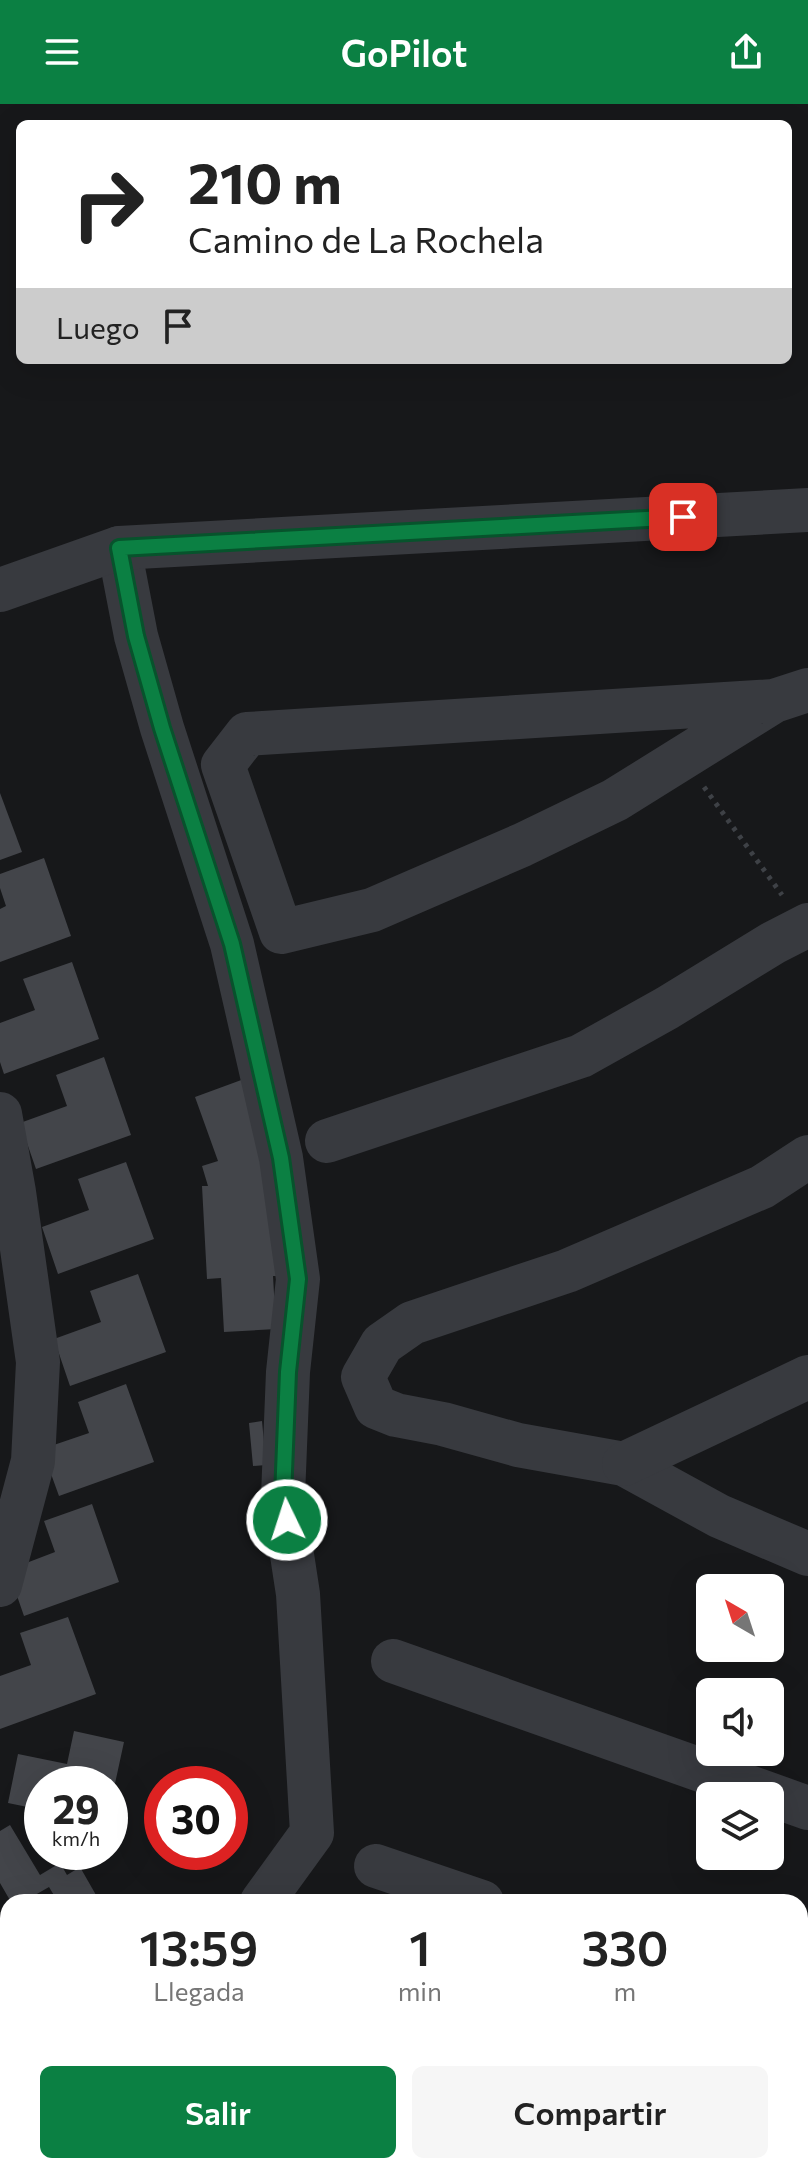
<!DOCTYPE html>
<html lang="es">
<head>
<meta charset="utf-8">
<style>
	body { margin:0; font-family:Commissioner,sans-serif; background:#f6f6f6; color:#222; height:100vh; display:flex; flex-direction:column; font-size:30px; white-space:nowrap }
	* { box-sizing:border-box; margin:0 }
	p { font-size:26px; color:#767676 }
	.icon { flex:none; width:44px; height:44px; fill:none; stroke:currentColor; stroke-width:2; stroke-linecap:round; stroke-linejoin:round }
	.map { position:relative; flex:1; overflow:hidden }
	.side { position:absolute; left:0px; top:1790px; width:808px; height:280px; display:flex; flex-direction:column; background:#fff; border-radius:24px 24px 0 0; box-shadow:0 8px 32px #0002 }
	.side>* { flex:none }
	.top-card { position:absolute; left:16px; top:16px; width:776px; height:244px; border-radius:12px; box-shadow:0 8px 32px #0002; background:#fff; color:#222; overflow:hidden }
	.needle { width:52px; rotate:321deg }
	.controls { position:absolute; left:696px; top:1470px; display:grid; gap:16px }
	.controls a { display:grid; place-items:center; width:88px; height:88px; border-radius:12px; background:#fff; box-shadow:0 8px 32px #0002; font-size:40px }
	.speed { position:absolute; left:24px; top:1662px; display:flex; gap:16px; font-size:40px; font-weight:700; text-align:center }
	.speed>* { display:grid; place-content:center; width:104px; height:104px; border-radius:50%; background:#fff; box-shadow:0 8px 32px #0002; line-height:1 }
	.speed small { font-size:20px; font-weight:400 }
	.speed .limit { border:12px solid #d22; background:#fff; color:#111 }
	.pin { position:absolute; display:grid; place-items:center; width:68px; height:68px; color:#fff; margin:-34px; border-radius:16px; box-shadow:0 4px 12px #0006 }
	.me { position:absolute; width:88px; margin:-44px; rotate:356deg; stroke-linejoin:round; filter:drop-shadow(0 0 6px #0008) }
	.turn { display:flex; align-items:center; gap:28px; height:168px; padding:0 40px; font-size:36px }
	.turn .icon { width:104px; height:104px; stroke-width:2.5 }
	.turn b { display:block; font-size:56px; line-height:68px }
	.then { display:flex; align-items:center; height:76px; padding:0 40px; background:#0003; gap:16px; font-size:30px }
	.eta { display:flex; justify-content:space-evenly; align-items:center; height:136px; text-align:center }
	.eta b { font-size:48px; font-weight:600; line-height:56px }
	.button { display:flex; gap:16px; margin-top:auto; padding:16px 40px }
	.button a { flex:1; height:92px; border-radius:12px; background:#0b8043; color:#fff; font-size:32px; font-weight:600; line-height:92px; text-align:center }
	.button a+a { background:#f6f6f6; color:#222 }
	header { display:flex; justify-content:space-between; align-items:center; height:104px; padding:0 40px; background:#0b8043; color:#fff; font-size:36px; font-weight:600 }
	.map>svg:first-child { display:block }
	.building { fill:#43454a }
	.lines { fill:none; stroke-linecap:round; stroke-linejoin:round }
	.path { stroke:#3e4146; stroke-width:5; stroke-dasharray:4 6; stroke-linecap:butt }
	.minor { stroke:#383a3f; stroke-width:44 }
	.route-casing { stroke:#07532c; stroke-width:20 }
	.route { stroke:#0b8043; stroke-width:14 }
</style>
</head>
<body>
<header><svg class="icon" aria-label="menu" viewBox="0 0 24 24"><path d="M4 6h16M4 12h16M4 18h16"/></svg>GoPilot<svg class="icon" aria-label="share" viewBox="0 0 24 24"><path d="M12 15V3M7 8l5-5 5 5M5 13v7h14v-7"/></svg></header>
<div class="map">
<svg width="808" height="2070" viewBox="0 0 808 2070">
	<rect width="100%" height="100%" fill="#17181a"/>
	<g class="building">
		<polygon points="0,689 22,748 0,756"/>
		<polygon points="44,754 71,832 0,858 0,805 6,802 0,784 0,770"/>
		<polygon points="72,858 99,935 4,970 0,958 0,919 35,906 23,875"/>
		<polygon points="104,953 131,1031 36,1065 20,1019 67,1002 56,971"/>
		<polygon points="244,975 284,1172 273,1172 276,1225 224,1228 221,1174 207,1175 202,1082 208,1082 202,1062 218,1057 195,993"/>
		<polygon points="126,1058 154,1135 58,1170 42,1123 89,1106 78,1075"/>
		<polygon points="138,1170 166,1248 70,1282 54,1235 101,1218 90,1187"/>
		<polygon points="126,1280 154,1358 59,1392 42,1345 89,1329 78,1298"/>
		<polygon points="262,1317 266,1361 253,1362 249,1319"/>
		<polygon points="92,1400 119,1478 24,1512 8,1466 55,1448 44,1417"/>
		<polygon points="68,1513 96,1590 0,1625 0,1572 31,1561 20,1529"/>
		<polygon points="74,1627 124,1638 111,1698 110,1680 42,1680 42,1706 8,1699 18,1650 67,1660"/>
		<polygon points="10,1721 40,1771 60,1759 67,1771 80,1763 96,1791 84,1798 58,1798 49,1783 23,1798 11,1798 0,1779 0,1727"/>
	</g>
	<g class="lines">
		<polyline class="path" points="704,683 782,791"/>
		<g class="minor">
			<polyline points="119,444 136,532 162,624 232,840 281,1054 298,1175 288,1268 283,1392 298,1490 312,1729 262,1798"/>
			<polyline points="0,486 119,444 808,406"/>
			<polyline points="774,597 615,696 522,741 372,806 281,828 223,661 247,630 774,597 808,586"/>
			<polyline points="0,1010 14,1088 38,1258 33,1357 0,1481"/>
			<polyline points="327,1037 581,952 667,904 773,839 808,821"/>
			<polyline points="808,1053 762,1083 567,1167 412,1219 382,1240 363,1273 376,1303 396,1311 443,1320 518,1341 624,1360 719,1412 808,1450"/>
			<polyline points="624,1360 808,1273"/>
			<polyline points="393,1557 808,1704"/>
			<polyline points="376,1762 482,1798"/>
			<polyline points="0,1896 8,1893"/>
			<polyline points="800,1914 808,1917"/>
			<polyline points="509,2062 510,2070"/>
			<polyline points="630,2062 654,2070"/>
		</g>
	</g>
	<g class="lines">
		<g class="route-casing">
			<polyline id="route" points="287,1416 283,1392 288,1268 298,1175 281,1054 232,840 162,624 136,532 119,444 683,413"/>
		</g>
		<use href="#route" class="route"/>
	</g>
</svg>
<div class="controls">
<a><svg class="needle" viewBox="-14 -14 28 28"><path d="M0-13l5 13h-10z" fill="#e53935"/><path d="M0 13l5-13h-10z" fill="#767676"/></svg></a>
<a><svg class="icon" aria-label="sound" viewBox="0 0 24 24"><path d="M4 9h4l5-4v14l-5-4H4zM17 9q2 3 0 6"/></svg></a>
<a><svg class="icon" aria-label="layers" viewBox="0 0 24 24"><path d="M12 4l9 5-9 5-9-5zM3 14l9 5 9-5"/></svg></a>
</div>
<div class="speed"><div>29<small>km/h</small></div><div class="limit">30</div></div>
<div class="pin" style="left:683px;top:413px;background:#d93025"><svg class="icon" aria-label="arrive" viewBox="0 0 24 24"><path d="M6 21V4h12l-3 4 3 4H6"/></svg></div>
<svg class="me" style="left:287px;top:1416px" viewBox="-20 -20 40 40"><circle r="17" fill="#0b8043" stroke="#fff" stroke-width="3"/><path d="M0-11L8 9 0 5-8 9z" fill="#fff"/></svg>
<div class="top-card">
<div class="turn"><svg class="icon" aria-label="right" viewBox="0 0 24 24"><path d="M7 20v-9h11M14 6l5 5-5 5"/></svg><div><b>210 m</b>Camino de La Rochela</div></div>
<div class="then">Luego<svg class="icon" aria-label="arrive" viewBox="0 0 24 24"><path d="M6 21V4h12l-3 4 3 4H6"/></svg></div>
</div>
<section class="side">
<div class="eta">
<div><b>13:59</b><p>Llegada</p></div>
<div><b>1</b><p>min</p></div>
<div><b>330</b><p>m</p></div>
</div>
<div class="button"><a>Salir</a><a>Compartir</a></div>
</section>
</div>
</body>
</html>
